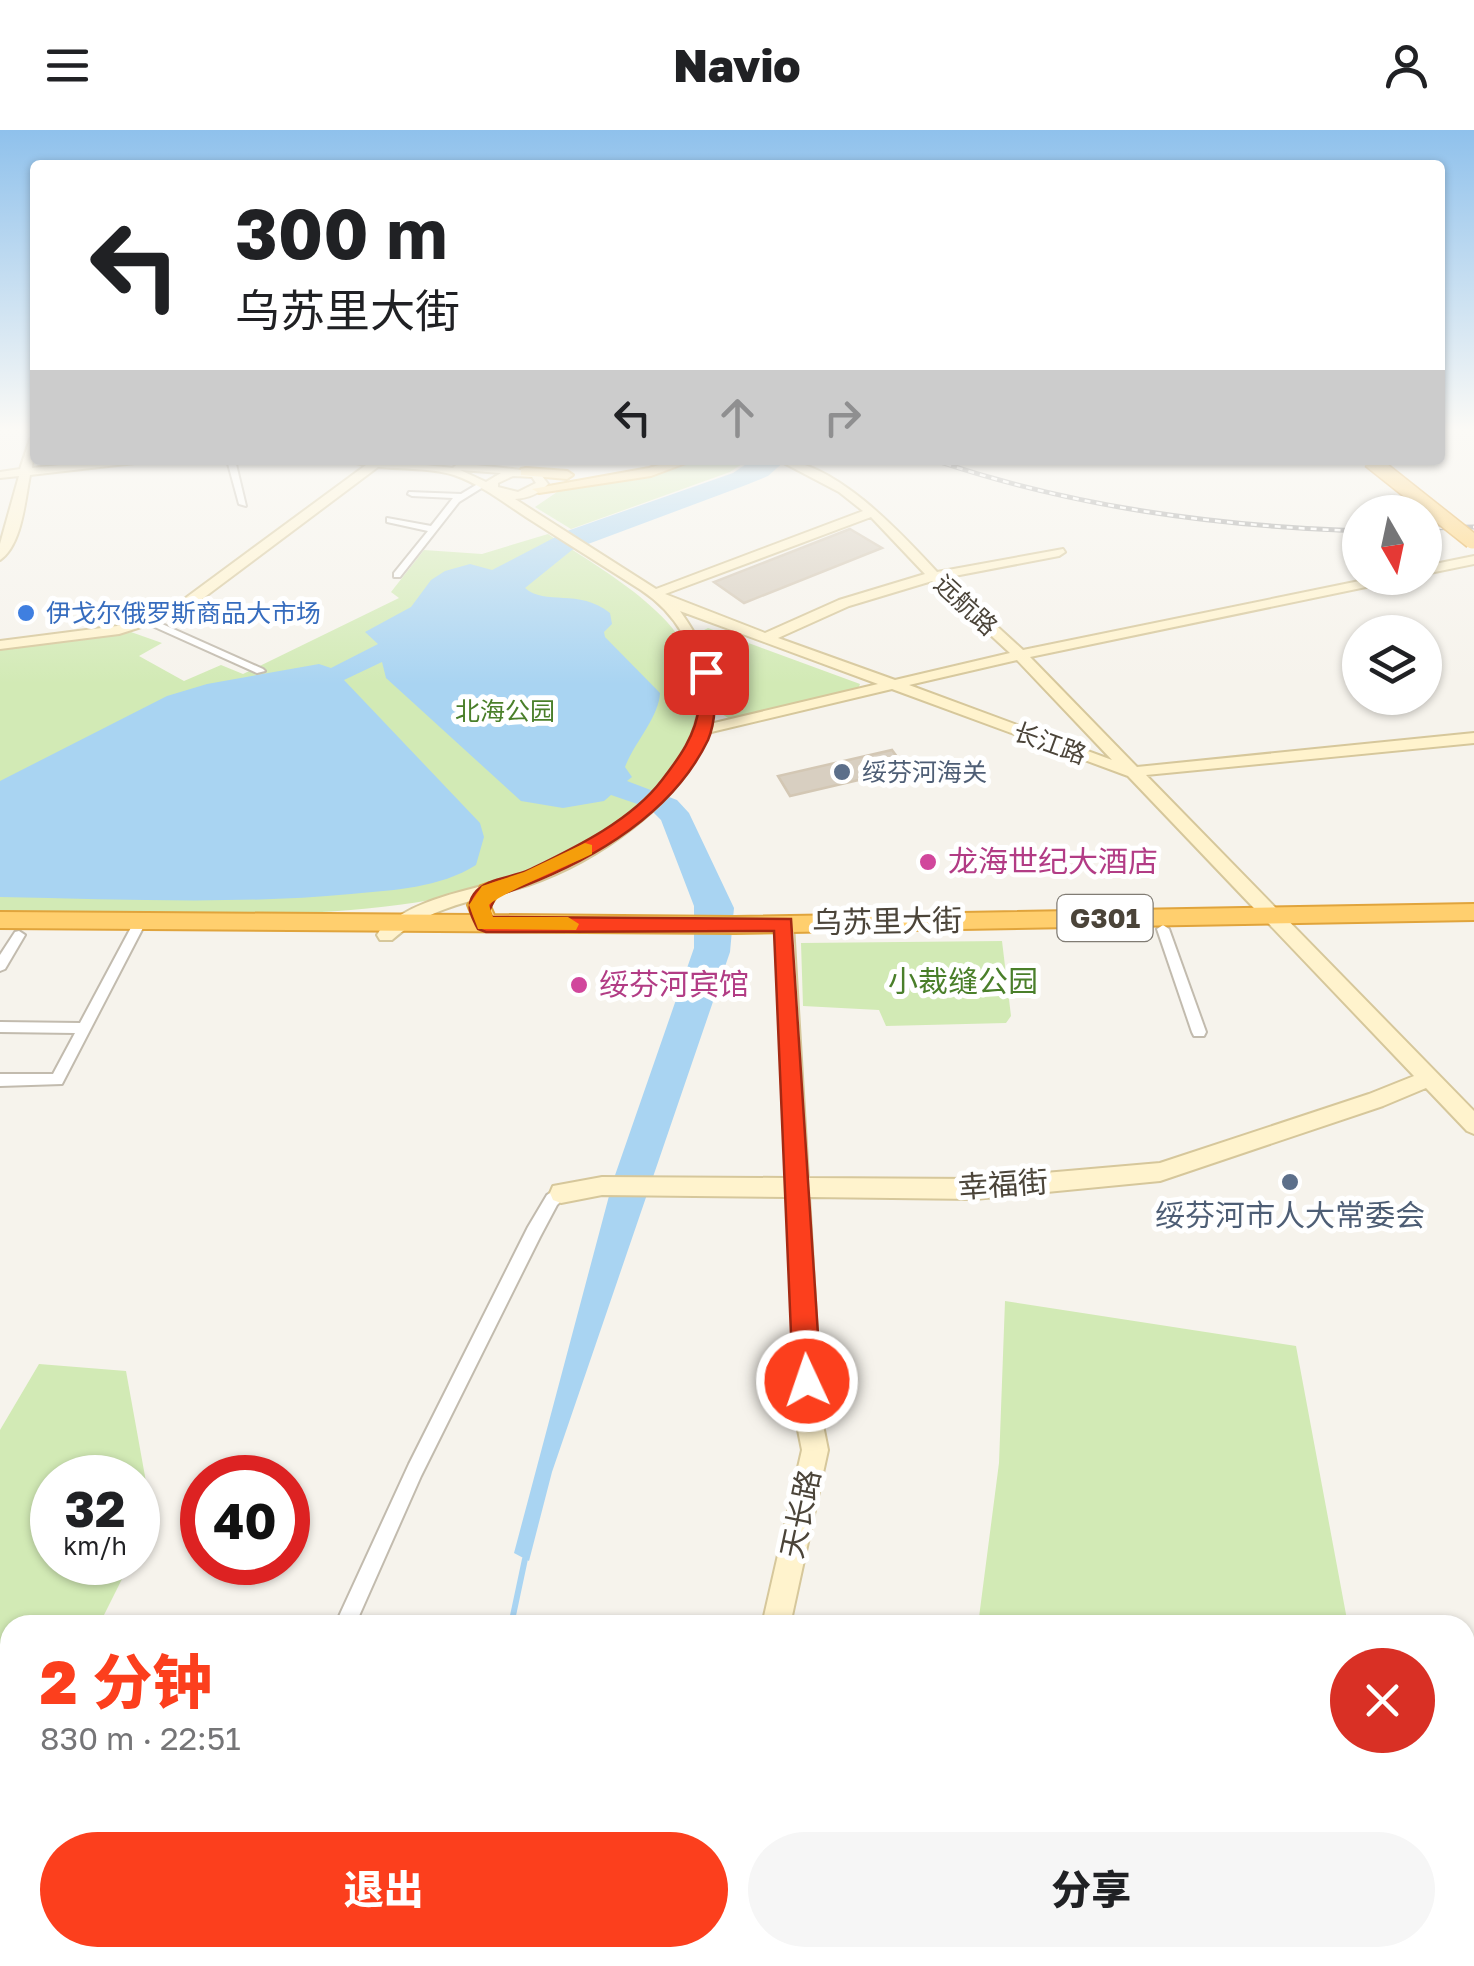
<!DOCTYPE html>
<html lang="zh">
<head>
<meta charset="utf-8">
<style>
	body { margin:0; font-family:"Golos Text","Noto Sans SC",sans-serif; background:#f6f6f6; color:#202124; height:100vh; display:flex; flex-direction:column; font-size:38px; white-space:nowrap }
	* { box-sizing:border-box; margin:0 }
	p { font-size:32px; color:#757577 }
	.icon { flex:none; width:55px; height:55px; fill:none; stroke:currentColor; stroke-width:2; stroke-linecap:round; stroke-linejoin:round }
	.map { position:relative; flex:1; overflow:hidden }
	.panel { position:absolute; left:0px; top:1485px; width:1475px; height:352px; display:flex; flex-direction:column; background:#fff; border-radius:30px 30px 0 0; box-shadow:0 2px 8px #0004 }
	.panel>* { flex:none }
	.banner { position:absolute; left:30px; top:30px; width:1415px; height:305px; border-radius:10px; box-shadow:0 2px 8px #0004; background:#fff; color:#202124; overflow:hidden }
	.needle { width:65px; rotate:171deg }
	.buttons { position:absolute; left:1342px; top:365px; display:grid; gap:20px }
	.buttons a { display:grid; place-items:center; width:100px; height:100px; border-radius:50%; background:#fff; box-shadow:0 2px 8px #0004; font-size:50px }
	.speed { position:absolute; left:30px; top:1325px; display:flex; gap:20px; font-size:50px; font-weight:700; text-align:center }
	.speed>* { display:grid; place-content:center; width:130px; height:130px; border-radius:50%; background:#fff; box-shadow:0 2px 8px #0004; line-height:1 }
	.speed small { font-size:25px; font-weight:400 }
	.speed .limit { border:15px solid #d22; background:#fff; color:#111 }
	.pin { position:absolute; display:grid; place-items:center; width:85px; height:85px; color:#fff; margin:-42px; border-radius:20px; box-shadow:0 5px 15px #0006 }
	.me { position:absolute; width:110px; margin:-55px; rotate:357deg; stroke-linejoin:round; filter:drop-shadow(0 0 8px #0008) }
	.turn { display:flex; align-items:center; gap:35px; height:210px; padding:0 40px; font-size:45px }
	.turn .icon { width:130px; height:130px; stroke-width:2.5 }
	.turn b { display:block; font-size:70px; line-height:85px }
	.lanes { display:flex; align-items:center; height:95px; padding:0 40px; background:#0003; justify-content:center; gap:50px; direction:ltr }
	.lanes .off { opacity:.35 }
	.round { display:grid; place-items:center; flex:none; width:105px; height:105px; border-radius:52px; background:#f6f6f6 }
	.summary { display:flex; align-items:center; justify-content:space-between; height:170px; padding:0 40px }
	h1 { font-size:60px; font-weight:800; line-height:75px; color:#fc3f1d }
	.action { display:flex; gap:20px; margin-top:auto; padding:20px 40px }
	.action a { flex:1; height:115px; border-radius:60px; background:#fc3f1d; color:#fff; font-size:40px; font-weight:800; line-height:115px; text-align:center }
	.action a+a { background:#f6f6f6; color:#202124 }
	header { display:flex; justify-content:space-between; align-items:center; height:130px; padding:0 40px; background:#fff; font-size:45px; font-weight:800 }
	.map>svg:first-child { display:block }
	.green { fill:#d2eab5 }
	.water { fill:#a9d4f2 }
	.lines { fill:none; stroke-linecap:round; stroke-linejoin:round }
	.stream { stroke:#a9d4f2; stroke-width:6 }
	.building { fill:#d8cfc1; stroke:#d3c7b4; stroke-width:2.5 }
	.street-casing { stroke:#c2bbae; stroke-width:4 }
	.secondary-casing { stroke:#d6c79b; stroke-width:4 }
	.primary-casing { stroke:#e6c16a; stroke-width:4 }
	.highway-casing { stroke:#e0a43c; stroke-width:4 }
	.street { fill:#fff; fill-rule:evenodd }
	.secondary { fill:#fff3cd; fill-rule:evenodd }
	.primary { fill:#ffe39c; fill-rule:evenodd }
	.highway { fill:#ffcf6e; fill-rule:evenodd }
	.rail-casing { stroke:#9a9a9a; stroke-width:5 }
	.rail { stroke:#fff; stroke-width:2.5; stroke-dasharray:6; stroke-linecap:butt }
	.highway-bridge-casing { stroke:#e0a43c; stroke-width:18; stroke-linecap:butt }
	.highway-bridge { stroke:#ffcf6e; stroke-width:15 }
	.route { fill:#fc3f1d; stroke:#a42913; stroke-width:2.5 }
	.slow { fill:#f59e0b }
	.shop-dot { fill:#3f7fe0; stroke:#fff; stroke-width:4 }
	.service-dot { fill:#5c6f8a; stroke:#fff; stroke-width:4 }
	.hotel-dot { fill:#d1479c; stroke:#fff; stroke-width:4 }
	.labels { text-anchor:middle; stroke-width:10; stroke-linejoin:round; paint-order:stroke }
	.far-street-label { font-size:25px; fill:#4b4439; stroke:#fff }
	.far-shop-label { font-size:25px; fill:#366cbe; stroke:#fff; text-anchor:start }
	.far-park-label { font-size:25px; fill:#4a7f2a; stroke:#fff }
	.far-service-label { font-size:25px; fill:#4e5e75; stroke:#fff; text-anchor:start }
	.shield { fill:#fff; stroke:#817c74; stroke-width:2.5 }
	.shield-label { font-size:28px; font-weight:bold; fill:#4b4439 }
	.hotel-label { font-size:30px; fill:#b23c85; stroke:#fff; text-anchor:start }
	.street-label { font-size:30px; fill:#4b4439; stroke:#fff }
	.park-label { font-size:30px; fill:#4a7f2a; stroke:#fff }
	.service-label { font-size:30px; fill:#4e5e75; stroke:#fff }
</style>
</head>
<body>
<header><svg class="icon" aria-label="menu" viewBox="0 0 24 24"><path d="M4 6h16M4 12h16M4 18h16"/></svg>Navio<svg class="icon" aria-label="person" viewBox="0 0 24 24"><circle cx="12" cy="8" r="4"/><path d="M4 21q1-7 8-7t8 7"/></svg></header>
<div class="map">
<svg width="1474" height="1836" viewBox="0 0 1474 1836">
	<rect width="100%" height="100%" fill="#f6f3ec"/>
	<g class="green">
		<polygon points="691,330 748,330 730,342 571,399 535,377 560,360"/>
		<path d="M548 404C621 453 750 517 679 625 578 779 370 784 205 785 137 785 68 785 0 785V519L131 502 162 513 139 526 184 551 221 535 243 544 399 468 391 462 424 420 482 424Z"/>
		<polygon points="708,498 860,554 857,562 730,589 715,580 715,547 698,503"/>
		<polygon points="1002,811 1011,886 1006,893 886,896 879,880 803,876 801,813"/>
		<polygon points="1005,1171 1296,1216 1348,1495 978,1495 999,1333"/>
		<polygon points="39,1234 126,1241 152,1385 138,1416 138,1348 52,1348 52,1432 130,1433 99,1495 10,1495 10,1680 0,1700 0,1300"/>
		<polygon points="1474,1604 1474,1836 931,1836 932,1828 1465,1828 1465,1606"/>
	</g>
	<path class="water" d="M752 330H786L768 346 746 355 572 420 525 458C545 476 579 458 610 483L612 494 604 502 605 507 660 563C659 587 634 613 625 637L632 647 627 651 677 670 689 683 734 778 730 822 552 1342 529 1431 514 1423 613 1051 694 818V776L661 690 649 678 611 665 604 671 563 678 521 671 386 548 382 532 344 550 480 693 484 707 476 735C440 758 393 760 351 764 235 775 117 769 0 767V651L167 566 207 554 319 534 331 538 378 514 365 502 411 477 431 450 445 441 470 434 492 440 567 401 733 343Z"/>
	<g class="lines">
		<g class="stream">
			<polyline points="511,1495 525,1429"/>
			<polyline points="466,1836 468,1828"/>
		</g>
	</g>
	<g class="building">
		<polygon points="850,399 882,418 744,473 714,452"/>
		<polygon points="892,620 906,639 790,666 778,646"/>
	</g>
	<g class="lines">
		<g class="street-casing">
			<g id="street">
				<polygon points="227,330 235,330 246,376 239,374"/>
				<polygon points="514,330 622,330 618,332 517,333"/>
				<polygon points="481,352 488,354 459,372 400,447 394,447 394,443 428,401 387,392 387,388 431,396 453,368 412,366 408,364 409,362 461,364"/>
				<polygon points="151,489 263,539 265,541 257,543 148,494 146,492"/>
				<polygon points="140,788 146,792 62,954 0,956 0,944 53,944 75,903 0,902 0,892 80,893 134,792"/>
				<polygon points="1163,795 1169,799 1206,902 1204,906 1194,906 1192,902 1157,799"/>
				<polygon points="19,801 25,805 5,839 0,841 0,825 15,802"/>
				<polygon points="561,1056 566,1058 569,1063 557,1075 540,1107 421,1346 355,1495 335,1495 409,1334 528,1097 547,1065"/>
				<polygon points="179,1828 203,1828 199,1836 175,1836"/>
			</g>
		</g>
		<g class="secondary-casing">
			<g id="secondary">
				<path d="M35 306 32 338 105 330H141L135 333 30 345C25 370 22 415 0 430V414L19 346 0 348V342L20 339 30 309Z"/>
				<path d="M342 330H380L453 338 458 333 539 342 548 354C539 364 528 368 515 369L656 459 863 381 839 362 778 330C834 330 901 403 937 442L1063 419 1065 422 1059 426 944 448 1023 520 1374 448H1396L1390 452 1030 527 1137 637 1474 603V613L1146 645 1474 981V1004L1467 1001 1426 958 1383 976 1160 1051 975 1069 809 1067 822 1290 828 1320 790 1495H762L802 1320 796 1290 787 1067 602 1065 561 1073 553 1070 550 1063 553 1056 602 1047 786 1048 775 794 778 789H790L793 794 808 1048 975 1049 1160 1033 1369 964 1414 946 1128 646 892 559 707 603C684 673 595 732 528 755 480 770 431 775 392 810H380L377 805 380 800C420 765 470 762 519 745 591 720 704 648 699 561 697 519 676 483 641 460 603 436 564 411 526 387 503 372 480 354 454 345 431 338 402 339 378 337L182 484 119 504 0 519V511L117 496 172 478 366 335ZM460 340 501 343 486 352ZM513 346 532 347 536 353 518 362 498 357V353ZM871 387 925 444 839 470 765 503 665 464ZM932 451 1010 523 895 550 778 508 849 476ZM680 481 878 554 710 594C722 549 705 517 680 481ZM1017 530 1112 630 909 555Z"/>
				<polygon points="1474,426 1474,434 1425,444 1425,436"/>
				<polygon points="654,1828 688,1828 686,1836 652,1836"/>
			</g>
		</g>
		<g class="primary-casing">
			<g id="primary">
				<polygon points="675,330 694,330 651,346 539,363 532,359 649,338"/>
				<polygon points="526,338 567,341 573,345 567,349 521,345 521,339"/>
			</g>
		</g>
		<g class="highway-casing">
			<polygon id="highway" points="489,753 500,761 490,776 494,785 735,787 1474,774 1474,790 735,803 0,798 0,782 472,785 468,775 481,756"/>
		</g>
		<use href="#street" class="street"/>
		<use href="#secondary" class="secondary"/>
		<use href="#primary" class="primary"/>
		<use href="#highway" class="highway"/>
		<g class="rail-casing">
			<g id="rail">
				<path d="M934 330C1073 377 1214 396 1360 401"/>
				<polyline points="1425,398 1474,397"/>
			</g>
		</g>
		<use href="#rail" class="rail"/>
		<g class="highway-bridge-casing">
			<polyline id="highway-bridge" points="1370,330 1472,411"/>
		</g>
		<use href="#highway-bridge" class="highway-bridge"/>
	</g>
	<linearGradient id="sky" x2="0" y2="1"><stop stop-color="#8fc1ec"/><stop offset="0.54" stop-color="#fbfaf6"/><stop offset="1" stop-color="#fbfaf6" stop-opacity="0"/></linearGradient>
	<rect width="1474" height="554" fill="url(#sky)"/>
	<path class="route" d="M700 538 714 542C715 564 717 589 708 610 669 691 577 739 496 766L489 781 492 787 791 789 821 1251 817 1261 807 1265 797 1261 793 1251 774 801 486 802 478 799C472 787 465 777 474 764 485 748 512 748 529 740 574 718 631 691 662 650 679 628 696 605 699 576 700 563 696 550 700 538Z"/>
	<path class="slow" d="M585 713 592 715V724C572 734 497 765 489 775L493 787H568L579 794 576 800 478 799 469 775 482 756 524 742Z"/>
	<circle class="shop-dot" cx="26" cy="483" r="10"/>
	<g class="service-dot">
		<circle cx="842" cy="642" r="10"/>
		<circle cx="1290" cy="1052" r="10"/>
	</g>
	<g class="hotel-dot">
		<circle cx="928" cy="732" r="10"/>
		<circle cx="579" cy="855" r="10"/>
	</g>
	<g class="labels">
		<g class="far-street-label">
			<text transform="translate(966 475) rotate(43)" y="9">远航路</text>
			<text transform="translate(1050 613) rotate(20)" y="9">长江路</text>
		</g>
		<g class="far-shop-label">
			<text x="46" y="492">伊戈尔俄罗斯商品大市场</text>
		</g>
		<g class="far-park-label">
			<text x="505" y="590">北海公园</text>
		</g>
		<g class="far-service-label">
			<text x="862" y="651">绥芬河海关</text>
		</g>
		<rect class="shield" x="1057.5" y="765" width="95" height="46" rx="8"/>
		<g class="shield-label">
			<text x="1105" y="798">G301</text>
		</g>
		<g class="hotel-label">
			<text x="948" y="742">龙海世纪大酒店</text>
			<text x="599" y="865">绥芬河宾馆</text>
		</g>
		<g class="street-label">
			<text transform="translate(887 792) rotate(-1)" y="10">乌苏里大街</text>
			<text transform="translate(1003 1055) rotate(-4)" y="10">幸福街</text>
			<text transform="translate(801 1384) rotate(-78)" y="10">天长路</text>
		</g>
		<g class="park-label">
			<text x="963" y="862">小裁缝公园</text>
		</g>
		<g class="service-label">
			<text x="1290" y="1096">绥芬河市人大常委会</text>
		</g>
	</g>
</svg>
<div class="buttons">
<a><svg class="needle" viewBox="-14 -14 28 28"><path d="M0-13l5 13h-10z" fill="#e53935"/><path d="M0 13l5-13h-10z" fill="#757577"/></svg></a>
<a><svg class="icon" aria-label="layers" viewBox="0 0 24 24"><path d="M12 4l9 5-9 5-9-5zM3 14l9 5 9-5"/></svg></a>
</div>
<div class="speed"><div>32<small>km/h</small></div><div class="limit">40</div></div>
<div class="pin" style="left:706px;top:542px;background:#d93025"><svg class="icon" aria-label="arrive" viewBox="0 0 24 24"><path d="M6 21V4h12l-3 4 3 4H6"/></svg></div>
<svg class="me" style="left:807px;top:1251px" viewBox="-20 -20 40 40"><circle r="17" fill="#fc3f1d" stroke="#fff" stroke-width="3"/><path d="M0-11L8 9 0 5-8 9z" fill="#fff"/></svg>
<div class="banner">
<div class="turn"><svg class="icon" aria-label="left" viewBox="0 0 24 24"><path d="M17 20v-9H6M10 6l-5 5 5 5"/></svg><div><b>300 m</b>乌苏里大街</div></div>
<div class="lanes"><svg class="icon" aria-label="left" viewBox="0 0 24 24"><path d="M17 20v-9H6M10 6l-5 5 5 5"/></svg><svg class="icon off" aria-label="ahead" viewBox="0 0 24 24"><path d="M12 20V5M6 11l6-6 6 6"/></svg><svg class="icon off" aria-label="right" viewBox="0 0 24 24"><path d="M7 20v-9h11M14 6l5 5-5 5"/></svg></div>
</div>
<section class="panel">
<div class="summary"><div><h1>2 分钟</h1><p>830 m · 22:51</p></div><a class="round" style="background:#d93025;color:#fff"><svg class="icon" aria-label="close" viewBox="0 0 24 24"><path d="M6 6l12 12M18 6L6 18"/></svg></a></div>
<div class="action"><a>退出</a><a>分享</a></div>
</section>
</div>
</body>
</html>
